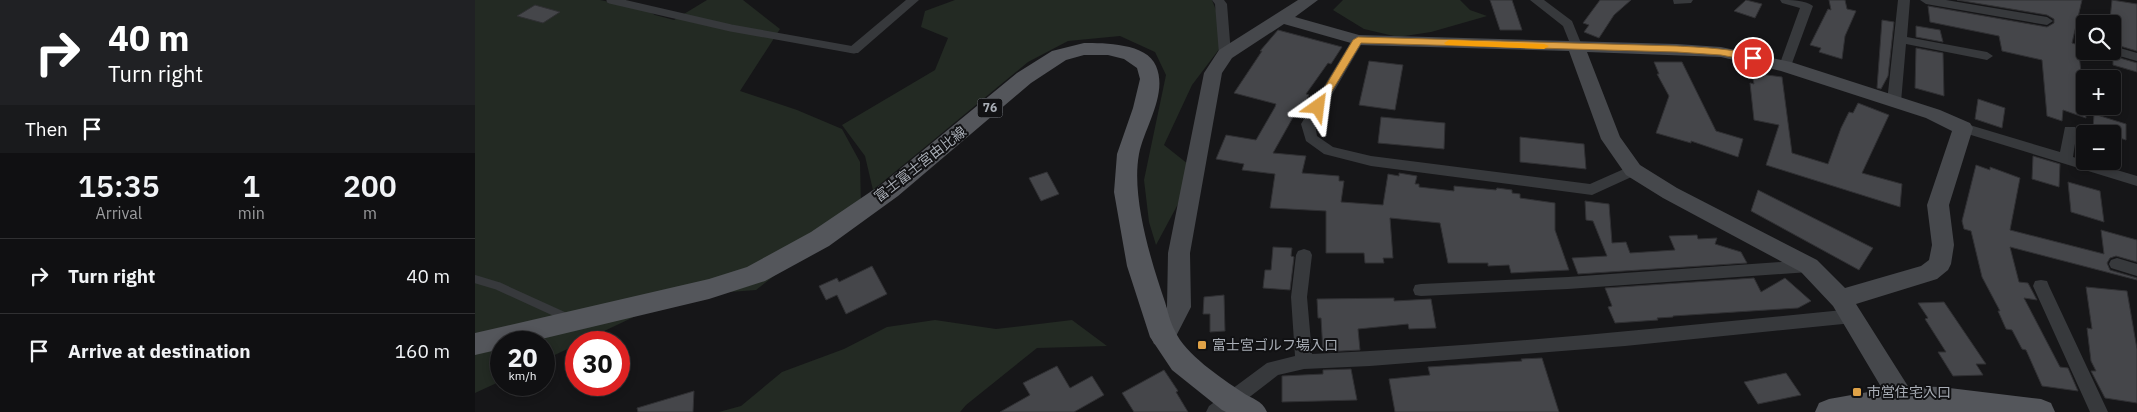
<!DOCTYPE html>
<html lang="en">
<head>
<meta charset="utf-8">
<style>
	body { margin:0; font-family:"IBM Plex Sans","Noto Sans JP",sans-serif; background:#19191b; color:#f1f3f6; height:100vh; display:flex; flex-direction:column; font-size:19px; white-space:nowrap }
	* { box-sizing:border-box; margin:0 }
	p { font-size:16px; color:#9c9d9f }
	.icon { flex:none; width:28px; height:28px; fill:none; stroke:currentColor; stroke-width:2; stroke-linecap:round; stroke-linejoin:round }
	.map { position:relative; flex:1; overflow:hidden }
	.side { display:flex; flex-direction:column; background:#101012; width:475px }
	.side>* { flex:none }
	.top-card { background:#202124; color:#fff; overflow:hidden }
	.buttons { position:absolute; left:1601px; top:15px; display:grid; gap:10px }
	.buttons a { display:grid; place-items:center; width:45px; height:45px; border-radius:5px; background:#101012; box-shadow:0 2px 8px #0003,0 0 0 1px #303032; font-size:25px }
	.speed { position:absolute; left:15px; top:331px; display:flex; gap:10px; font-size:25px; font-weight:700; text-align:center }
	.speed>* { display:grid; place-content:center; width:65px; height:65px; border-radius:50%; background:#101012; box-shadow:0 2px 8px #0003,0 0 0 1px #303032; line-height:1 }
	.speed small { font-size:12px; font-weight:400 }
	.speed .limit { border:8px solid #d22; background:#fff; color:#111 }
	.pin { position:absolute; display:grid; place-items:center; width:42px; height:42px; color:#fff; margin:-21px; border:2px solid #fff; border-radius:50%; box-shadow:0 1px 5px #0007 }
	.me { position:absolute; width:55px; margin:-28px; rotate:31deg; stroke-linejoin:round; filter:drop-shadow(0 0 4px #0008) }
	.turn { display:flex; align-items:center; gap:18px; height:105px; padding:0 25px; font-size:22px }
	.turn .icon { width:65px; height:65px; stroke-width:2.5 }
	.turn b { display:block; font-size:35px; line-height:42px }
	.then { display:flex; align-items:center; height:48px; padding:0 25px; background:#0003; gap:10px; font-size:19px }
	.eta { display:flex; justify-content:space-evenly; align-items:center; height:85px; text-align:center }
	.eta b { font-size:30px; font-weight:600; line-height:35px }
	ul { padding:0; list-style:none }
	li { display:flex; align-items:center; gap:15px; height:75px; padding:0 25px; border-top:1px solid #303032 }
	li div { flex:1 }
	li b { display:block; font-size:19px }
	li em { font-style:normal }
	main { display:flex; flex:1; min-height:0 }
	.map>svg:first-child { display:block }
	.green { fill:#232a23 }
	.building { fill:#45464a; stroke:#303033 }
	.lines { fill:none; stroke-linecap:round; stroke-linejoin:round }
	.lane-far1 { stroke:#37393c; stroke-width:7 }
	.lane { stroke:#37393c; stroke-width:8 }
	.street { fill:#37393c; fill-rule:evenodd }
	.secondary { fill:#46484c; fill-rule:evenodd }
	.primary { fill:#54565b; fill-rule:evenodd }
	.route { fill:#dfa247; stroke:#91692e }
	.slow { fill:#f59e0b }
	.poi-dot { fill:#dfa247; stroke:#111113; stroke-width:2 }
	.labels { text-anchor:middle; stroke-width:4; stroke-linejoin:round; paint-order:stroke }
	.shield { fill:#111113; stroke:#7b7f85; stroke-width:1 }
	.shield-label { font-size:12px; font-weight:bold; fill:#a9aeb6 }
	.street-label { font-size:14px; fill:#a9aeb6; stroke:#111113 }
	.poi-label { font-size:14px; fill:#a9aeb6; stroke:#111113; text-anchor:start }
</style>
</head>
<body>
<main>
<section class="side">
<div class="top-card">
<div class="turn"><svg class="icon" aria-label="right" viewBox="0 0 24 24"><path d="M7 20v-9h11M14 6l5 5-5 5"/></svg><div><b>40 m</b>Turn right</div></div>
<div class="then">Then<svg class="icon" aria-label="arrive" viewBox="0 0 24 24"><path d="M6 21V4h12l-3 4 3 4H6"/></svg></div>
</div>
<div class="eta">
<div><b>15:35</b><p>Arrival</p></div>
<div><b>1</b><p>min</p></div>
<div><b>200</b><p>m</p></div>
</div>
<ul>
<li><svg class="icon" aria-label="right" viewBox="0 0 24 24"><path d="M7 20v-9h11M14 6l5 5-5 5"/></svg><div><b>Turn right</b></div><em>40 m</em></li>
<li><svg class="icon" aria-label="arrive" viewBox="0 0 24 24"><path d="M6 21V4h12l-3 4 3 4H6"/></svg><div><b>Arrive at destination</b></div><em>160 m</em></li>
</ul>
</section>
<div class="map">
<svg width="1662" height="412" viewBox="0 0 1662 412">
	<rect width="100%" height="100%" fill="#161618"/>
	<g class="green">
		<polygon points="0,0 125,0 170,9 180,15 199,20 232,0 268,0 305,29 265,91 322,110 367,129 385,162 386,208 281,290 203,296 106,342 101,342 101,345 69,360 69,342 26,342 26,381 0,393"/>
		<polygon points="480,0 737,0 744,18 745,48 717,85 689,145 713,164 703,204 681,245 674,222 669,180 691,75 680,52 645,36 593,41 553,62 398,190 390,156 367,125 460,70 473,38 446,27 450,11"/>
		<polygon points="868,0 985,0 995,10 1012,16 956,32 923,37 889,29 858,10"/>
		<polygon points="460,320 521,329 597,320 632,346 562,348 491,405 485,412 244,412 266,406 307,372 369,349 412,327"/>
	</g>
	<g class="building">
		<polygon points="1015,0 1037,0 1047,30 1025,30"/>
		<polygon points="1125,0 1156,0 1139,15 1124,38 1109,32 1114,25 1108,23"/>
		<polygon points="1271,0 1287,4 1280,18 1259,11"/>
		<polygon points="1354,0 1370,0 1372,9 1381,11 1370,36 1367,59 1344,52 1346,48 1335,45 1353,9 1356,10"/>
		<polygon points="1482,0 1607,0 1597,43 1603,45 1611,118 1588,110 1587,121 1572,116 1567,60 1527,51 1524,36 1455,22 1453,6 1572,27 1579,23 1579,19 1572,15"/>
		<polygon points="1637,0 1662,4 1662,51 1638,44 1638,20 1635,19"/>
		<polygon points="60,5 85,12 68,23 42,16"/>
		<polygon points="1407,20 1419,22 1413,76 1406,89 1402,88"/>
		<polygon points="1441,26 1465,30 1468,42 1441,37"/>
		<polygon points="803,30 867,47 856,64 853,63 831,94 834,95 823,113 821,112 798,153 831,156 827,173 864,176 864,181 869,181 866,202 908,205 913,174 924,176 924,173 942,176 940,184 944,184 944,187 979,191 979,186 1021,190 1022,188 1037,190 1037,193 1045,194 1045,198 1080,203 1080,230 1094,270 1036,273 1034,265 1013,266 1013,263 973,263 965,223 915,218 918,258 908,258 909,263 890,263 889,253 851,253 851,211 795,208 800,174 767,170 769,164 741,159 751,135 781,140 800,107 801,104 759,93 787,51 785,51"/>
		<polygon points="1441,48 1468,53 1469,96 1440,88"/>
		<polygon points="1638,56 1662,63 1662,72 1638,65"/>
		<polygon points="894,61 928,65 920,110 884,105"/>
		<polygon points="1179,62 1207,62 1241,131 1268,139 1263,157 1216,141 1216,143 1181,133 1194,96 1182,74 1184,74"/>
		<polygon points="1277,73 1307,77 1317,153 1353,164 1366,128 1374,112 1378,113 1383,103 1414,115 1387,173 1427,184 1425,207 1291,165 1304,125 1279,120 1275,83 1279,84"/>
		<polygon points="1503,99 1530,108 1527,128 1500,119"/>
		<polygon points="1619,114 1651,124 1651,140 1638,136 1638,134 1618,130"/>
		<polygon points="906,117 970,123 969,149 903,143"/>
		<polygon points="1045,137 1109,144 1111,169 1045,162"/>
		<polygon points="1558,156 1585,164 1584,187 1557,179"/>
		<polygon points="1501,165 1515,170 1515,167 1545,178 1535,230 1629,254 1626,230 1662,240 1662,262 1641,256 1635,258 1632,263 1635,270 1662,278 1662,280 1535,247 1544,282 1553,283 1562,300 1549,298 1585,367 1593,368 1603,391 1567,386 1551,350 1547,349 1537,330 1531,329 1523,311 1525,311 1507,277 1496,231 1489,229 1487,221"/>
		<polygon points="572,172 584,194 566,201 554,178"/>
		<polygon points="1593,182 1625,191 1629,222 1596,212"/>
		<polygon points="1283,190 1398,248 1384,270 1276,211"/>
		<polygon points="1110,201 1134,204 1137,243 1151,242 1155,253 1200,250 1194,236 1222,235 1223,239 1242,238 1240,244 1266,252 1272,263 1103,274 1097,258 1132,256 1118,221 1111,220"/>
		<polygon points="798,247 817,248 816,256 819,257 815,290 788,288 790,270 796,270"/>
		<polygon points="397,266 412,294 371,314 362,295 351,300 344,286 362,278 364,282"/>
		<polygon points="1279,278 1286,292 1310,278 1336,301 1323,308 1198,316 1198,317 1182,318 1183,320 1140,323 1133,307 1137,306 1130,288"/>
		<polygon points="1611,287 1652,291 1662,349 1662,403 1630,398 1616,371 1621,371 1616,361 1612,328 1617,329"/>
		<polygon points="749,295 750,331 735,332 735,314 728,314 729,297"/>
		<polygon points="919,298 919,301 956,299 961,328 934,329 933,324 883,329 885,350 848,352 846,318 843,318 842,299"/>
		<polygon points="1469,302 1511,364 1501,364 1508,375 1478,376 1463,352 1471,352 1450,319 1453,318 1443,303"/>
		<polygon points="1067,358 1084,412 920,412 914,379 955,375 953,367 1047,361 1046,359"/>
		<polygon points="582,366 595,388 617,376 629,395 599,412 525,412 555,395 548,383"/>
		<polygon points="876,369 882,400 807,402 807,376 848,374 848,370"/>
		<polygon points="689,370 703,391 701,392 713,412 659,412 647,393"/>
		<polygon points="1311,373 1326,395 1283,404 1269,382"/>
		<polygon points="219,391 218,412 163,412 162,408"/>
	</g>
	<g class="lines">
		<polyline class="lane-far1" points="135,0 256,28 379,50"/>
		<polyline class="lane" points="0,279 23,286 93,318"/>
		<g class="street">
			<polygon points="431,0 444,0 383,53 375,53 373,50 375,47"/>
			<polygon points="737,0 749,0 752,4 756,54 754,57 746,57 744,54 740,4"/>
			<polygon points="1055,0 1069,0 1097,21 1108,48 1106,51 1098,51 1088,26"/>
			<polygon points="1198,0 1218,0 1216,3 1199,4"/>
			<path d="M1305 0C1316 0 1330 0 1338 6L1316 66 1310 70 1304 66 1325 8 1307 3Z"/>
			<polygon points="1423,0 1435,0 1432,37 1512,52 1518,56 1512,60 1431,44 1426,102 1424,105 1414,105 1412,102"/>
			<polygon points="1445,0 1471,0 1572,17 1578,21 1572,25 1451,4"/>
			<polygon points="883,36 889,40 840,124 842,136 858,147 896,156 1115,184 1158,165 1163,166 1165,170 1163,174 1117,195 896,166 849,154 831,141 826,124 877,40"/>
			<polygon points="1638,46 1662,53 1662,61 1634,53 1633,51 1638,51"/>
			<polygon points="1488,123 1585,152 1590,127 1600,127 1602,130 1598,157 1662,176 1662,186 1483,131 1481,128 1483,125"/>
			<path d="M829 249 835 251 837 255 832 297 837 354C1018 346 1198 327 1378 309L1384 311 1386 316 1384 321 1378 323 1150 346 895 366 829 369 803 375 755 412H731L734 406 792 363 820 356 816 297 821 255 823 251Z"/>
			<polygon points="1642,258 1662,264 1662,276 1636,268 1634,264 1636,260"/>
			<polygon points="1334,260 1340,262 1342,266 1340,270 1334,272 1093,289 946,296 940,295 938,290 940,285 946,284 1093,277"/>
			<polygon points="1566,280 1572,281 1574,286 1633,412 1615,412 1558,286 1560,281"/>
		</g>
		<path class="secondary" d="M823 0H843L820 17 884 35 1202 44 1246 47 1316 62 1465 110 1495 123 1498 128 1474 205 1479 245 1476 264 1473 270 1462 279 1381 304 1436 391 1440 399 1436 407 1427 410 1418 407 1358 306 1326 272 1188 198 1151 175 1126 139 1094 51 883 45 809 24 757 58 747 73 715 253 716 307 697 344 688 347 679 344 676 337 692 307 693 253 729 73 744 50ZM1112 52 1246 57 1306 71 1451 118 1477 131 1452 205 1457 245 1454 260 1446 266 1370 288 1342 260 1202 188 1165 165 1145 137Z"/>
		<g class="primary">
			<path d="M609 43C629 43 672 43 681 66 693 94 670 126 664 154 656 197 676 261 690 302 693 312 695 322 700 331 710 354 746 378 767 392 777 399 787 400 792 412H751L747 410 697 370 675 337 652 266 639 192 642 154 658 108 665 79 662 68 649 59 633 55H609L591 60 556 83 423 196 354 246 290 281 234 299 54 342H26V349L0 355V333L234 279 272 267 336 232 407 184 542 73 577 51Z"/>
			<polygon points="1427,386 1466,387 1566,399 1576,403 1580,412 1340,412 1344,403 1354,399"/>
		</g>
	</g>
	<path class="route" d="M883 37 1202 46C1218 47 1273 49 1283 58L1278 61 1246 55 1202 52 886 43 846 109H839L838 107 878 40Z"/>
	<polygon class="slow" points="974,40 1069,44 1074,46 1069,49 971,45 969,43"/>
	<g class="poi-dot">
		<rect x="722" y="340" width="10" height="10" rx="2.5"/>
		<rect x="1377" y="387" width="10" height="10" rx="2.5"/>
	</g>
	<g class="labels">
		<rect class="shield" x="502.5" y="98.5" width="25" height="19" rx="4"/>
		<g class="shield-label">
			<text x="515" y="112">76</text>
		</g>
		<g class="street-label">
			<text transform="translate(445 164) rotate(-38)" y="5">富士富士宮由比線</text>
		</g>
		<g class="poi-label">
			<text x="737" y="350">富士宮ゴルフ場入口</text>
			<text x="1392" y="397">市営住宅入口</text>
		</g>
	</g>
</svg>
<div class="buttons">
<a><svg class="icon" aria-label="search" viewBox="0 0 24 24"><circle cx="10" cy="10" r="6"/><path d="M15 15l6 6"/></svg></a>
<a>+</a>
<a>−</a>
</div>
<div class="speed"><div>20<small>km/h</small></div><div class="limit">30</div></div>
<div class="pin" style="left:1278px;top:58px;background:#d93025"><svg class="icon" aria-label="arrive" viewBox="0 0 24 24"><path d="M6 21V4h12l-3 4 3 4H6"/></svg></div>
<svg class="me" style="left:843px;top:107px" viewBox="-20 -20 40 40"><path d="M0-17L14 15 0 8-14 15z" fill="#dfa247" stroke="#fff" stroke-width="4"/></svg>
</div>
</main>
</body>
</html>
